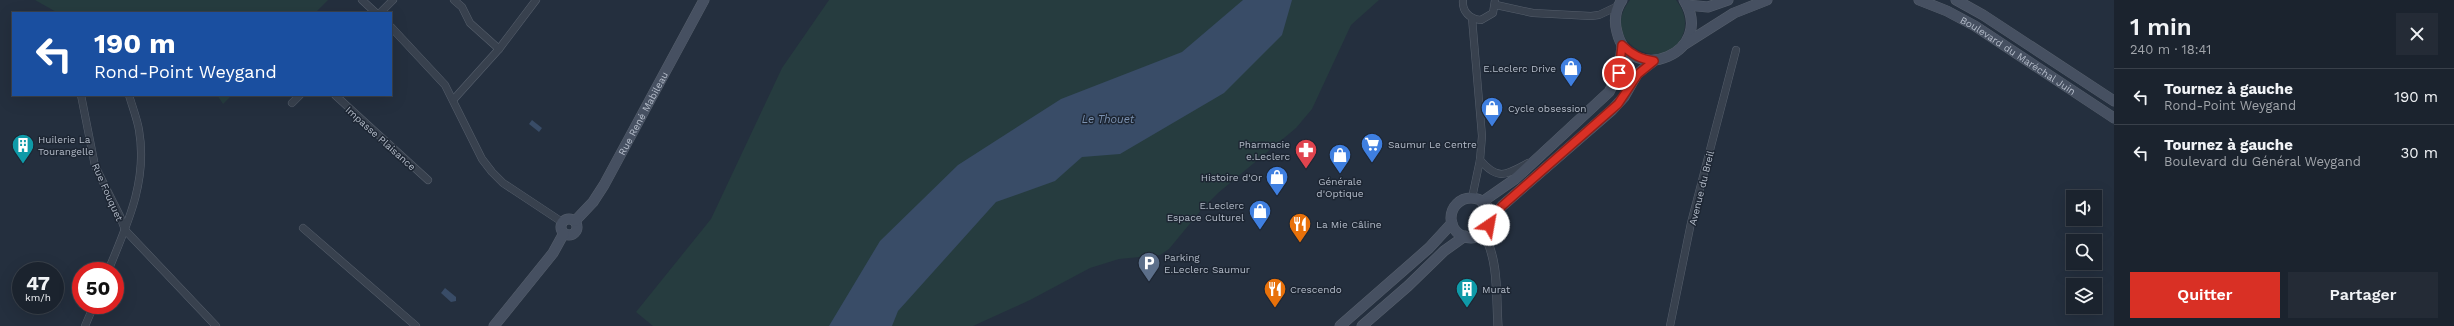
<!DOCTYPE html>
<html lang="fr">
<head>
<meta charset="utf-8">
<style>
	body { margin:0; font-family:"Work Sans",sans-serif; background:#242b36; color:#f1f3f6; height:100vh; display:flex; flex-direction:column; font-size:15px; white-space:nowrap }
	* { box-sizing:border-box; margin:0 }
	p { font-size:13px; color:#a0a4aa }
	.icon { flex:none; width:22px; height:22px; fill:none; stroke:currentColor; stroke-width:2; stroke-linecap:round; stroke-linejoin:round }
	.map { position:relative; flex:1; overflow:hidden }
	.sheet { display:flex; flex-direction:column; background:#1b232e; width:340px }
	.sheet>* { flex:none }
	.hud { position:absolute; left:12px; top:12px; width:380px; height:84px; border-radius:0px; box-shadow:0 4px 16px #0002,0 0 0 1px #39404a; background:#1a4fa0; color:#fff; overflow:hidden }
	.buttons { position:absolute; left:2066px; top:190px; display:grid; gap:8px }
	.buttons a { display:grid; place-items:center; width:36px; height:36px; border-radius:0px; background:#1b232e; box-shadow:0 4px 16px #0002,0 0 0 1px #39404a; font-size:20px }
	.speed { position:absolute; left:12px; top:262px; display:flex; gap:8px; font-size:20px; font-weight:700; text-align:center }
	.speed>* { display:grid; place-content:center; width:52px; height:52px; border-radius:50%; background:#1b232e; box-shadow:0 4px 16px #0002,0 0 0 1px #39404a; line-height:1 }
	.speed small { font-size:10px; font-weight:400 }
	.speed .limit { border:6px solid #d22; background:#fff; color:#111 }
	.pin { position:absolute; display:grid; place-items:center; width:34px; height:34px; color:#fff; margin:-17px; border:2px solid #fff; border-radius:50%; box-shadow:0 1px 4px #0007 }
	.me { position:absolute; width:44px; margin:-22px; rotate:33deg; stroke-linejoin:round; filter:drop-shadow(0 0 3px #0008) }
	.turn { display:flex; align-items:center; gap:14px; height:84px; padding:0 16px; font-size:18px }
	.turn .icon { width:52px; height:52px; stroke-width:2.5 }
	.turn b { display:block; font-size:28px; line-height:34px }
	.round { display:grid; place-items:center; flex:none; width:42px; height:42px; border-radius:0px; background:#242b36 }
	.overview { display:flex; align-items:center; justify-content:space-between; height:68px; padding:0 16px }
	h1 { font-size:24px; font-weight:600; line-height:30px }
	.button { display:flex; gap:8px; margin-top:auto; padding:8px 16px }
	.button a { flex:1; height:46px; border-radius:0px; background:#d93025; color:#fff; font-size:16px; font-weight:600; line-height:46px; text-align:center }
	.button a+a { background:#242b36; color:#f1f3f6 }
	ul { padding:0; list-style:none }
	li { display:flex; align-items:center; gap:12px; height:56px; padding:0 16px; border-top:1px solid #39404a }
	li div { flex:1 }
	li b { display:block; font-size:15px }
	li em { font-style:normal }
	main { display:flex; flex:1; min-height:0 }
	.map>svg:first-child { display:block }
	.green { fill:#263c3f }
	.water { fill:#394c67 }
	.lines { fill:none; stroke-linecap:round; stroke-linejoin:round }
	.minor-casing { stroke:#565f6c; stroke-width:8 }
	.tertiary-casing { stroke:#565f6c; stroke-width:9 }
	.secondary-casing { stroke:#565f6c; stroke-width:11 }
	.minor { stroke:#38414e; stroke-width:7 }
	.tertiary { stroke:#38414e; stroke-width:8 }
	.secondary { stroke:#465061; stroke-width:10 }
	.route-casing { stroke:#8d1f18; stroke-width:10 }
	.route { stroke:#d93025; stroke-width:7 }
	.labels { text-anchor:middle; stroke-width:3; stroke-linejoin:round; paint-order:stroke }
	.street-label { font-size:10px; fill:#b4bcc9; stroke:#1d2633 }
	.poi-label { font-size:10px; fill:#b4bcc9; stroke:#1d2633; text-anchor:start }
	.water-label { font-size:11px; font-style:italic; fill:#7c92b1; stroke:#1d2633 }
</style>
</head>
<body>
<main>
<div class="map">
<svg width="2114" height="326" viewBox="0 0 2114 326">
	<rect width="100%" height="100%" fill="#242f3e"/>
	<g class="green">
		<polygon points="35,0 328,0 315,13 58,13"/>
		<polygon points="829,0 1379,0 1351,25 1312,109 1296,128 1218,193 1202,209 1169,249 1160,255 1119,259 1090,268 1030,300 973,326 653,326 636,312 711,219 782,68"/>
		<path d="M1630 0H1676C1683 9 1687 20 1684 31 1670 79 1595 44 1630 0Z"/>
		<polygon points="217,95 232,95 223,104"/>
	</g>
	<g class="water">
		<polygon points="1243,0 1292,0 1282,35 1224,93 1120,154 1082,157 1055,181 996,202 898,311 892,326 829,326 880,241 958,165 1061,99 1182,52"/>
		<polygon points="532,120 542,128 539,132 529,124"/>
		<polygon points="445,288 456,297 456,301 451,302 441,293"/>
	</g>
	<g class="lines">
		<g class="minor-casing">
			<g id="minor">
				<polyline points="362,0 376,13"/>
				<polyline points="454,0 462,7 470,23 499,49"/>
				<path d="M1463 0C1462 11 1469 19 1481 20L1493 13 1495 0"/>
				<polyline points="1496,5 1533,13 1591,16 1599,15 1618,6"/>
				<polyline points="380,13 393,0"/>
				<polyline points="391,27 445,85 482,159 492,172 503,183 562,222"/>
				<polyline points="81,95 95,166 120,216 125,230 216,326"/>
				<polyline points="335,95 428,180"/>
				<polyline points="454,99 499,49 536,0"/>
				<polyline points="292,103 300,95"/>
				<path d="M1480 160C1498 181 1506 175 1528 163"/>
				<polyline points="1472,198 1480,160 1482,136 1472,18"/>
				<polyline points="303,228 416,326"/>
				<path d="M108 271C127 225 148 181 139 130 137 118 132 106 129 95"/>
				<polyline points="85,326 94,305"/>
				<polyline points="1670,326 1691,223 1736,50"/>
			</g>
		</g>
		<g class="tertiary-casing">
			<path id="tertiary" d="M1483 233C1499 259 1496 296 1498 326"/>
		</g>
		<g class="secondary-casing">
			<g id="secondary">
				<path d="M1622 0C1615 10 1614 21 1617 32 1630 87 1717 53 1684 0"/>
				<path id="s1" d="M1919 0 1947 11 1975 26 2114 118"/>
				<polyline points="1956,0 1983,15 2114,101"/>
				<polyline points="1687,5 1708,7 1728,0"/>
				<polyline points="1685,44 1734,13 1767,0"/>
				<circle cx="1471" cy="218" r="20"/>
				<polyline points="1482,202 1515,179 1609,92 1619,73 1622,45"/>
				<circle cx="569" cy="227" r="8"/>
				<polyline points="1490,220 1502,206 1612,110 1624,97 1637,74 1654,61"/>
				<path id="s2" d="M575 221 593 202 604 185 704 0"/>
				<polyline points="494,326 553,253 564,233"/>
				<polyline points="1340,326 1429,248 1452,223"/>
				<polyline points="1362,326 1408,286 1444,251 1465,236"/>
			</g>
		</g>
		<use href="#minor" class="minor"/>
		<use href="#tertiary" class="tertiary"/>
		<use href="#secondary" class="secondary"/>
	</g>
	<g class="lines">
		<g class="route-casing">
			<path id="route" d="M1489 225 1490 220 1502 206 1618 104 1638 74 1654 61C1641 59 1632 55 1622 45L1619 73"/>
		</g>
		<use href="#route" class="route"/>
	</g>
	<defs>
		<g id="shop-pin" transform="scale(1.15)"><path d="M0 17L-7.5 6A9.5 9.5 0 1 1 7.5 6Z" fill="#3f7fe0" stroke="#1d2633"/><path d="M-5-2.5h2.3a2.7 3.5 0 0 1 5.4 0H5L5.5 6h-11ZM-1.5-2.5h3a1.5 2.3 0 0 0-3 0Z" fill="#fff"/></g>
		<g id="supermarket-pin" transform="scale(1.15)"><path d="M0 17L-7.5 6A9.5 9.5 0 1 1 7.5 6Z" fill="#3f7fe0" stroke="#1d2633"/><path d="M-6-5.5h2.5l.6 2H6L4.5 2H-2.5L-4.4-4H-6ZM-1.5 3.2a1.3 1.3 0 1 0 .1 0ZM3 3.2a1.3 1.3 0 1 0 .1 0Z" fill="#fff"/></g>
		<g id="building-pin" transform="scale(1.15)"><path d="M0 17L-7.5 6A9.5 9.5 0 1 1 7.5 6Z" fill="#0f9aa8" stroke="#1d2633"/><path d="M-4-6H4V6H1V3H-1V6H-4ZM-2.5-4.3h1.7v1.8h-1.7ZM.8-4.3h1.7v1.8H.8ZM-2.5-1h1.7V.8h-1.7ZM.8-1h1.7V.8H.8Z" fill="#fff"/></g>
		<g id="pharmacy-pin" transform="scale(1.15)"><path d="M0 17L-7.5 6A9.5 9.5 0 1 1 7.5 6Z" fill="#e0444e" stroke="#1d2633"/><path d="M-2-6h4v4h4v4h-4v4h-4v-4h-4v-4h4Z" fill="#fff"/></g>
		<g id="restaurant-pin" transform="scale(1.15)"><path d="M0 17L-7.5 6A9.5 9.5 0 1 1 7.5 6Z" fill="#e8710a" stroke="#1d2633"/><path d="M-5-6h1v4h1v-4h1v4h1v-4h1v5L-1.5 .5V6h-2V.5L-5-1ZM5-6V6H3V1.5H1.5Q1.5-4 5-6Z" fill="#fff"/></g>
		<g id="parking-pin" transform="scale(1.15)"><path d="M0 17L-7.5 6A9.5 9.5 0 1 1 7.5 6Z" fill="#5c6f8a" stroke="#1d2633"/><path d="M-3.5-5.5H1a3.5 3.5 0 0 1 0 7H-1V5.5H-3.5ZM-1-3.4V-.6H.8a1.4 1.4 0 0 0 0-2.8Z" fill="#fff"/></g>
	</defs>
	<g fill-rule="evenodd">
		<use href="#shop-pin" x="1571" y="68"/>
		<use href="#shop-pin" x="1492" y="108"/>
		<use href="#supermarket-pin" x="1372" y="144"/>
		<use href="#building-pin" x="23" y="145"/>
		<use href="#pharmacy-pin" x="1306" y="150"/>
		<use href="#shop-pin" x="1340" y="155"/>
		<use href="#shop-pin" x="1277" y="177"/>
		<use href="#shop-pin" x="1260" y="211"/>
		<use href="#restaurant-pin" x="1300" y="224"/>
		<use href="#parking-pin" x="1149" y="263"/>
		<use href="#restaurant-pin" x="1275" y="289"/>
		<use href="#building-pin" x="1467" y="289"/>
	</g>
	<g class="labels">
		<g class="street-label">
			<text dy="4" stroke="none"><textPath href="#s1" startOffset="114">Boulevard du Maréchal Juin</textPath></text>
			<text dy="4" stroke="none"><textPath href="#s2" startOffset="128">Rue René Mabileau</textPath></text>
			<text transform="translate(381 138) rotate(42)" y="4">Impasse Plaisance</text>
			<text transform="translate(1701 188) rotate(-76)" y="4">Avenue du Breil</text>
			<text transform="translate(108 192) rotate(66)" y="4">Rue Fouquet</text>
		</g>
		<g class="poi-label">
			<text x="1556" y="72" text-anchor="end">E.Leclerc Drive</text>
			<text x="1508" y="112">Cycle obsession</text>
			<text x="38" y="143">Huilerie La<tspan x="38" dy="12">Tourangelle</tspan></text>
			<text x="1290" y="148" text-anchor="end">Pharmacie<tspan x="1290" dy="12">e.Leclerc</tspan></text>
			<text x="1388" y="148">Saumur Le Centre</text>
			<text x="1262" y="181" text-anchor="end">Histoire d'Or</text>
			<text x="1340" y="185" text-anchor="middle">Générale<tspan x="1340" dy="12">d'Optique</tspan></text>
			<text x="1244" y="209" text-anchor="end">E.Leclerc<tspan x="1244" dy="12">Espace Culturel</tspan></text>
			<text x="1316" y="228">La Mie Câline</text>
			<text x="1164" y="261">Parking<tspan x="1164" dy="12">E.Leclerc Saumur</tspan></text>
			<text x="1290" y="293">Crescendo</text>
			<text x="1482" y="293">Murat</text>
		</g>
		<g class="water-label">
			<text x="1108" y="123">Le Thouet</text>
		</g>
	</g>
</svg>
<div class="buttons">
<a><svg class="icon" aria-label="sound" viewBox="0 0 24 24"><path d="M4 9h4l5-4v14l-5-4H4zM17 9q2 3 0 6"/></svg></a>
<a><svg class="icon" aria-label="search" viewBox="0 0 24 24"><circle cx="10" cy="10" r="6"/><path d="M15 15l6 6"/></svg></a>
<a><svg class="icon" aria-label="layers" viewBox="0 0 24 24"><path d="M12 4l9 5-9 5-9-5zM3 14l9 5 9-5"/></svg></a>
</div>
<div class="speed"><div>47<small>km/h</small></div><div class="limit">50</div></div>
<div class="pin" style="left:1619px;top:73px;background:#d93025"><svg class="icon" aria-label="arrive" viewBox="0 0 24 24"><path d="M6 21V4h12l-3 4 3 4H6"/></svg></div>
<svg class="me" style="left:1489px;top:225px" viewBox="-20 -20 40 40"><circle r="19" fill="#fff"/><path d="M0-13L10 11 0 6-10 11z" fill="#d93025"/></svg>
<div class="hud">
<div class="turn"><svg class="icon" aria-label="left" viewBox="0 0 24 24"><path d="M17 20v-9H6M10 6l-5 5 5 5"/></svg><div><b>190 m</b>Rond-Point Weygand</div></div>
</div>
</div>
<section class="sheet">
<div class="overview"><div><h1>1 min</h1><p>240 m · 18:41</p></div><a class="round"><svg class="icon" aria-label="close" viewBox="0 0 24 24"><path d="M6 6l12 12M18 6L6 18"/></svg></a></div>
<ul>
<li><svg class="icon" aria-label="left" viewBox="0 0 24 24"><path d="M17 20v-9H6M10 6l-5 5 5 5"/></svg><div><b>Tournez à gauche</b><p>Rond-Point Weygand</p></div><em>190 m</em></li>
<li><svg class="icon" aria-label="left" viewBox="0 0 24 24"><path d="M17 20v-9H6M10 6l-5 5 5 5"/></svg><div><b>Tournez à gauche</b><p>Boulevard du Général Weygand</p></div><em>30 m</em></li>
</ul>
<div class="button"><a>Quitter</a><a>Partager</a></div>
</section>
</main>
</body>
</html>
